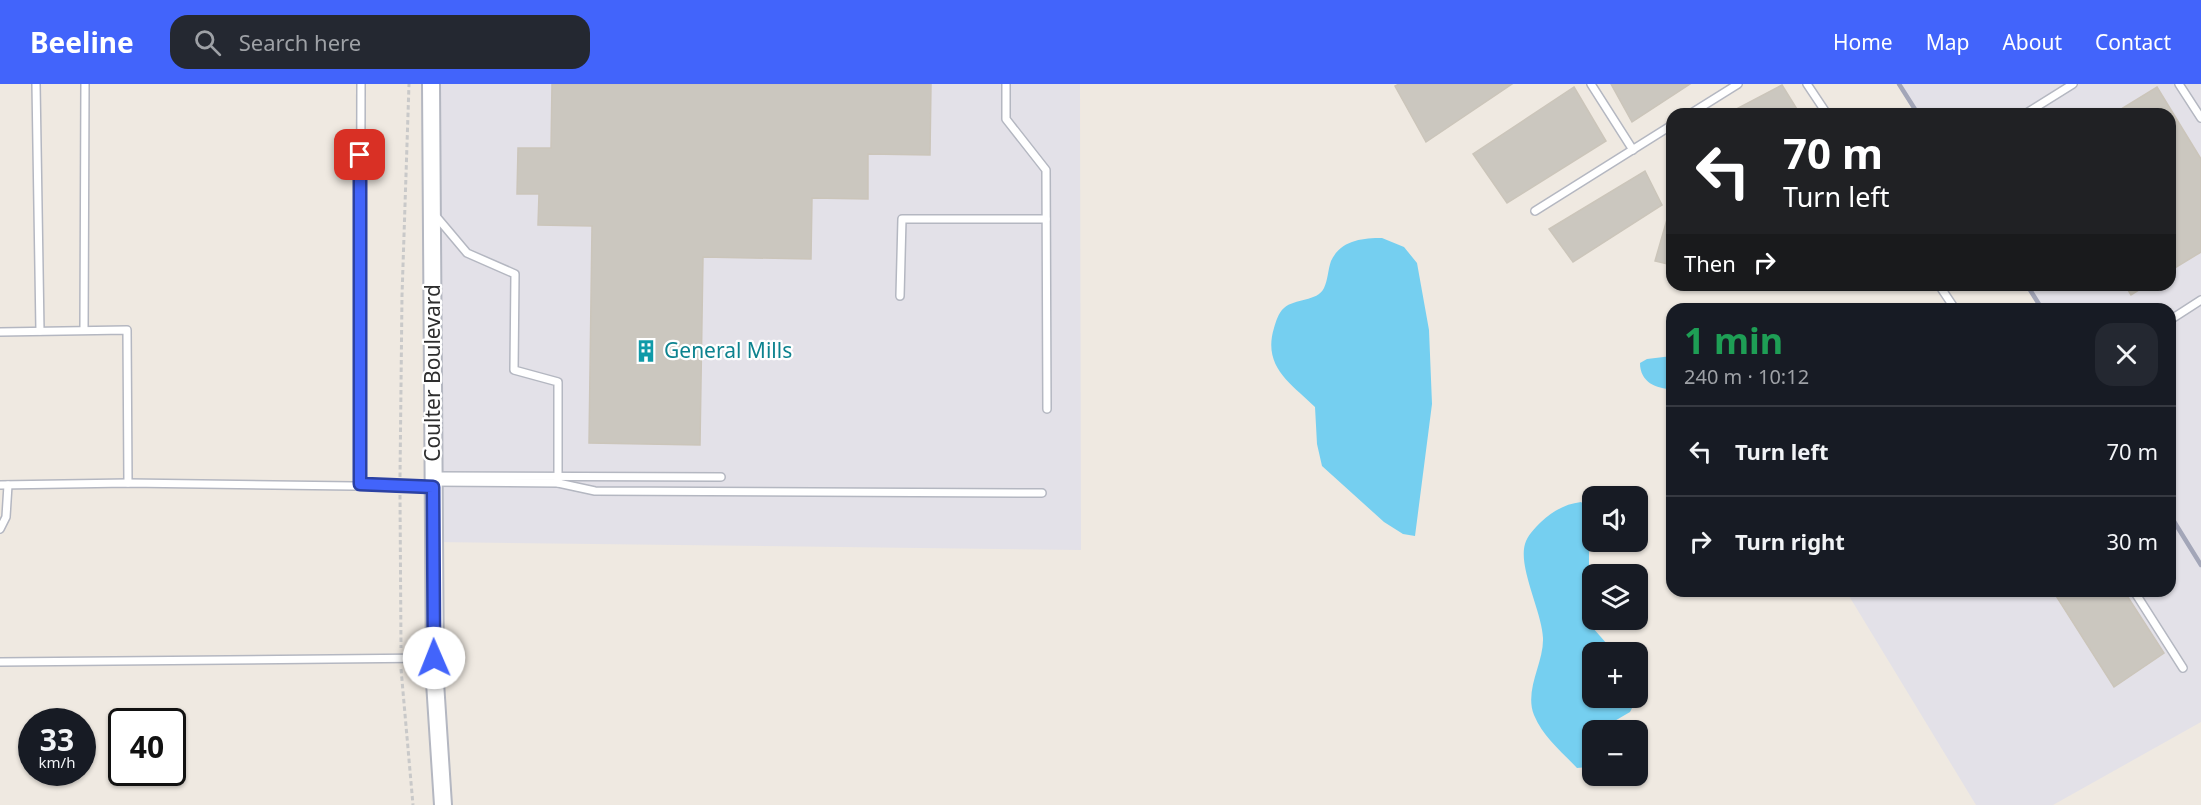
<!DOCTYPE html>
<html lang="en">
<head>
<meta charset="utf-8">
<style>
	body { margin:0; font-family:"Noto Sans",sans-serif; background:#242831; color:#f1f3f6; height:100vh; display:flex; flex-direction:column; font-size:22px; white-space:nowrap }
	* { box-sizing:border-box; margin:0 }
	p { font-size:20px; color:#9ea1a6 }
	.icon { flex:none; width:33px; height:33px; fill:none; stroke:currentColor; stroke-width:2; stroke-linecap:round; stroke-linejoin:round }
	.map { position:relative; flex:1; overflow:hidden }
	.drawer { position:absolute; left:1666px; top:219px; width:510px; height:294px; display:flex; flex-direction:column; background:#171b24; border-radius:18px; box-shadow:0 2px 4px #0004 }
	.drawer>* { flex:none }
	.banner { position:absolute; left:1666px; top:24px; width:510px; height:183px; border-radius:18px; box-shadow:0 2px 4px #0004; background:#202124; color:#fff; overflow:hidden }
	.fabs { position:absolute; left:1582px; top:402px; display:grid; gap:12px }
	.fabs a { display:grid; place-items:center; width:66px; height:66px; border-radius:12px; background:#171b24; box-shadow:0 2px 4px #0004; font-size:30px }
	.speed { position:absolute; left:18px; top:624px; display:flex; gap:12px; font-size:30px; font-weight:700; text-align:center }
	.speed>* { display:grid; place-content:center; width:78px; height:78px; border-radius:50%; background:#171b24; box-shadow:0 2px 4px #0004; line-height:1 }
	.speed small { font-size:15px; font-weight:400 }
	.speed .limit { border:3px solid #111; border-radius:9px; background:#fff; color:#111 }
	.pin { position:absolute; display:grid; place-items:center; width:51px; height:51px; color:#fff; margin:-26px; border-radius:12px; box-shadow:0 3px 9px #0006 }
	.me { position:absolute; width:66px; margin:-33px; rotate:359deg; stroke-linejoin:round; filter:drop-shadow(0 0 4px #0008) }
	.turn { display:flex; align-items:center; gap:21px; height:126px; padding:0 18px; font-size:27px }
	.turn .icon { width:78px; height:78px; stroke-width:2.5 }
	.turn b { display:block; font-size:42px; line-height:51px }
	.then { display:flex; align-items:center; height:57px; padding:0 18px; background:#0003; gap:12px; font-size:22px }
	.round { display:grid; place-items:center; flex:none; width:63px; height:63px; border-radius:18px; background:#242831 }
	.summary { display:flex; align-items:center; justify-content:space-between; height:102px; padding:0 18px }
	h1 { font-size:36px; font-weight:700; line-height:45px; color:#1e9e55 }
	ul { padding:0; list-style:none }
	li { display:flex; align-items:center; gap:18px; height:90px; padding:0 18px; border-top:2px solid #363941 }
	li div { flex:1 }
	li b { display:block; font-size:22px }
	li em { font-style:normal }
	header { display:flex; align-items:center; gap:36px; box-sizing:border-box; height:84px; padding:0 30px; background:#4264fb; color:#fff }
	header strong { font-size:28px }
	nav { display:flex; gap:33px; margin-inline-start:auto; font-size:21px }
	.search { width:420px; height:54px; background:#242831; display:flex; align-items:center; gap:15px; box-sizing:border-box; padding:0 21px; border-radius:18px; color:#9ea1a6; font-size:22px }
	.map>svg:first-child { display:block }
	.industrial { fill:#e3e1e8 }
	.water { fill:#75cff0 }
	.building { fill:#cbc7bf; stroke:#cbc5ba; stroke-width:1.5 }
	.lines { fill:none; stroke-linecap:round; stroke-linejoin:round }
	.service-casing { stroke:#b4b7c1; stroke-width:10 }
	.tertiary-casing { stroke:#b4b7c1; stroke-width:20 }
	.path { stroke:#c9c9c9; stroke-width:3; stroke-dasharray:4.5 3; stroke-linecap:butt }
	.service { stroke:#fff; stroke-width:7 }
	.tertiary { stroke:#fff; stroke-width:16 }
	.rail { stroke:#a3a6b8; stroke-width:4.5 }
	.route-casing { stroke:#2b41a3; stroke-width:15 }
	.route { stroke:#4264fb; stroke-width:10 }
	.labels { text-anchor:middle; stroke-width:4.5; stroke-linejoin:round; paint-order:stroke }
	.culture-label { font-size:21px; fill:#0d838f; stroke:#fff; text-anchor:start }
	.street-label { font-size:21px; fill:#2e2e2e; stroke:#fff }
</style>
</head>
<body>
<header>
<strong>Beeline</strong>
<div class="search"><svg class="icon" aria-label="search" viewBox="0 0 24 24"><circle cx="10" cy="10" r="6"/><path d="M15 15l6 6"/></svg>Search here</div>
<nav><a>Home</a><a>Map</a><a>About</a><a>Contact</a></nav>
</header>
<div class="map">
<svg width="2201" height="721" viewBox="0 0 2201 721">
	<rect width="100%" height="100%" fill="#efe9e1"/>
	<g class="industrial">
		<polygon points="432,0 1080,0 1081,466 434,458"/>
		<polygon points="1899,0 2201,0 2201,638 2053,721 1976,721 1846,507 2170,507 2170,225 2035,225 2040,222 2027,201 2170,201 2170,30 1918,30"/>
	</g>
	<g class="water">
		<path d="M1382 154 1404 163 1417 179 1429 246 1432 320 1415 452 1403 450 1384 438 1322 382 1317 360 1315 323C1292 300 1262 283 1274 244 1276 238 1278 229 1284 224 1295 214 1317 218 1324 204 1328 196 1328 185 1331 177 1341 156 1362 154 1382 154Z"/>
		<path d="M1672 272V305C1656 305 1640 298 1640 279L1647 275Z"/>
		<path d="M1581 418 1589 425V480L1592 508 1588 525 1593 544 1614 568H1593V614H1637L1630 628 1606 642 1603 646H1593V674L1588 683 1577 684C1561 667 1543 653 1534 631 1524 606 1544 579 1543 554 1542 528 1518 484 1525 460 1527 452 1535 444 1541 438 1553 427 1565 420 1581 418Z"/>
	</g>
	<g class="building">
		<polygon points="552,0 931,0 930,71 868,70 868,115 812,114 811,175 703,173 700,361 589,359 592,142 538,141 539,110 517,110 518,64 551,64"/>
		<polygon points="1399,0 1512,0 1426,58 1395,2"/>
		<polygon points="1611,0 1690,0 1632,38"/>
		<polygon points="1782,1 1800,30 1727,30"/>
		<polygon points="1574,3 1606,57 1507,119 1473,70"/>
		<polygon points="2157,3 2201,75 2201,168 2170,187 2170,30 2113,30"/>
		<polygon points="1645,87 1662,121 1573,178 1549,145"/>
		<polygon points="1670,125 1672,125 1672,181 1655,177"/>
		<polygon points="2125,201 2147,201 2131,211"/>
		<polygon points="2053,507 2124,507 2164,569 2114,603"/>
	</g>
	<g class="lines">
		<g class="service-casing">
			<g id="service">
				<polyline points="36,0 40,247"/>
				<polyline points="1006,0 1006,35 1046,86 1047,325"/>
				<polyline points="1591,0 1633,66"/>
				<polyline points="1807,0 1827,30"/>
				<polyline points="2179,0 2201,34"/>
				<polyline points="1690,30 1738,0"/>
				<polyline points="2025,30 2073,0"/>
				<polyline points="1535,127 1672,41"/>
				<polyline points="1939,201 1955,225"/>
				<polyline points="900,212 902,135 1046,135"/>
				<polyline points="2170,236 2201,216"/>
				<polyline points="84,246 85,0"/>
				<polyline points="0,248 127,246 128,399"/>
				<polyline points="433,392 721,393"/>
				<polyline points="433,398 558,399 558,298 514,286 515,190 467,169 435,131"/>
				<polyline points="558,399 595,407 1042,409"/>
				<polyline points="0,401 128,399 433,403"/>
				<polyline points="360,401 361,0"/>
				<polyline points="0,445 6,433 8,401"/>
				<polyline points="2134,507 2183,584"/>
				<polyline points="0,578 434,574"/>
			</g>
		</g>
		<g class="tertiary-casing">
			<polyline id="tertiary" points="431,0 435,598 443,721"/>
		</g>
		<g class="path">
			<polyline points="400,393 402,212 409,0"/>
			<polyline points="400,411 401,564"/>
			<polyline points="401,585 413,721"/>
		</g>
		<use href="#service" class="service"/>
		<use href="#tertiary" class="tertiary"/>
		<g class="rail">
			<polyline points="1899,0 1918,30"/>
			<polyline points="2027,201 2042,225"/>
			<polyline points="2170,431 2201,481"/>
		</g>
	</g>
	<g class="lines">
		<g class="route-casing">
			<polyline id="route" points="360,71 360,400 433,403 434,574"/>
		</g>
		<use href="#route" class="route"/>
	</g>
	<defs>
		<g id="building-bare" transform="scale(1.8)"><path d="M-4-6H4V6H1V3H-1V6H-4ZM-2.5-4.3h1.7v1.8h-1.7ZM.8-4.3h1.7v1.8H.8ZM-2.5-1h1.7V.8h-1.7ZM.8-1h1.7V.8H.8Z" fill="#0f9aa8" stroke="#fff" stroke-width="2.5" paint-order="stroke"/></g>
	</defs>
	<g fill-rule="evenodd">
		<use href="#building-bare" x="646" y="267"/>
	</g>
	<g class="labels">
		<g class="culture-label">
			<text x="664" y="274">General Mills</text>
		</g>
		<g class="street-label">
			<text transform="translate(433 289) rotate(-90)" y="7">Coulter Boulevard</text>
		</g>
	</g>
</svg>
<div class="fabs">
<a><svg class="icon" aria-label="sound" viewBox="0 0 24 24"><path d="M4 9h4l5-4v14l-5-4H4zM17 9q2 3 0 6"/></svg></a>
<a><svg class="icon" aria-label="layers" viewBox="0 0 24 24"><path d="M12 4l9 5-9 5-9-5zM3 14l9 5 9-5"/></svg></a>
<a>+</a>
<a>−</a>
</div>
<div class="speed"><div>33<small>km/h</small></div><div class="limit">40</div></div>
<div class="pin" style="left:360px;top:71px;background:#d93025"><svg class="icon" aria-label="arrive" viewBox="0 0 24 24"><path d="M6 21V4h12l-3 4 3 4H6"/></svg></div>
<svg class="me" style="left:434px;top:574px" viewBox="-20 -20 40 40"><circle r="19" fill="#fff"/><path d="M0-13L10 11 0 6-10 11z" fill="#4264fb"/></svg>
<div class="banner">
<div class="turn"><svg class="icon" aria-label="left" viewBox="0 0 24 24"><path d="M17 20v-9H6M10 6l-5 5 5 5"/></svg><div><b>70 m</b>Turn left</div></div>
<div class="then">Then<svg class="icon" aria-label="right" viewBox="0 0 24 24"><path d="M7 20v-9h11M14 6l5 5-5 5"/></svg></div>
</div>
<section class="drawer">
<div class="summary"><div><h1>1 min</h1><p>240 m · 10:12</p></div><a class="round"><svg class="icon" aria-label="close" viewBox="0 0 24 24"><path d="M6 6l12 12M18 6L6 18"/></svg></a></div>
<ul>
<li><svg class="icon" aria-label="left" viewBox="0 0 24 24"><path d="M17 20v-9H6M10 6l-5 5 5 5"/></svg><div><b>Turn left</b></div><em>70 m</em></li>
<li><svg class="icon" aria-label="right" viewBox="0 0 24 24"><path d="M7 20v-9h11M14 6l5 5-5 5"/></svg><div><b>Turn right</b></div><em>30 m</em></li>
</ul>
</section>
</div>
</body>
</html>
